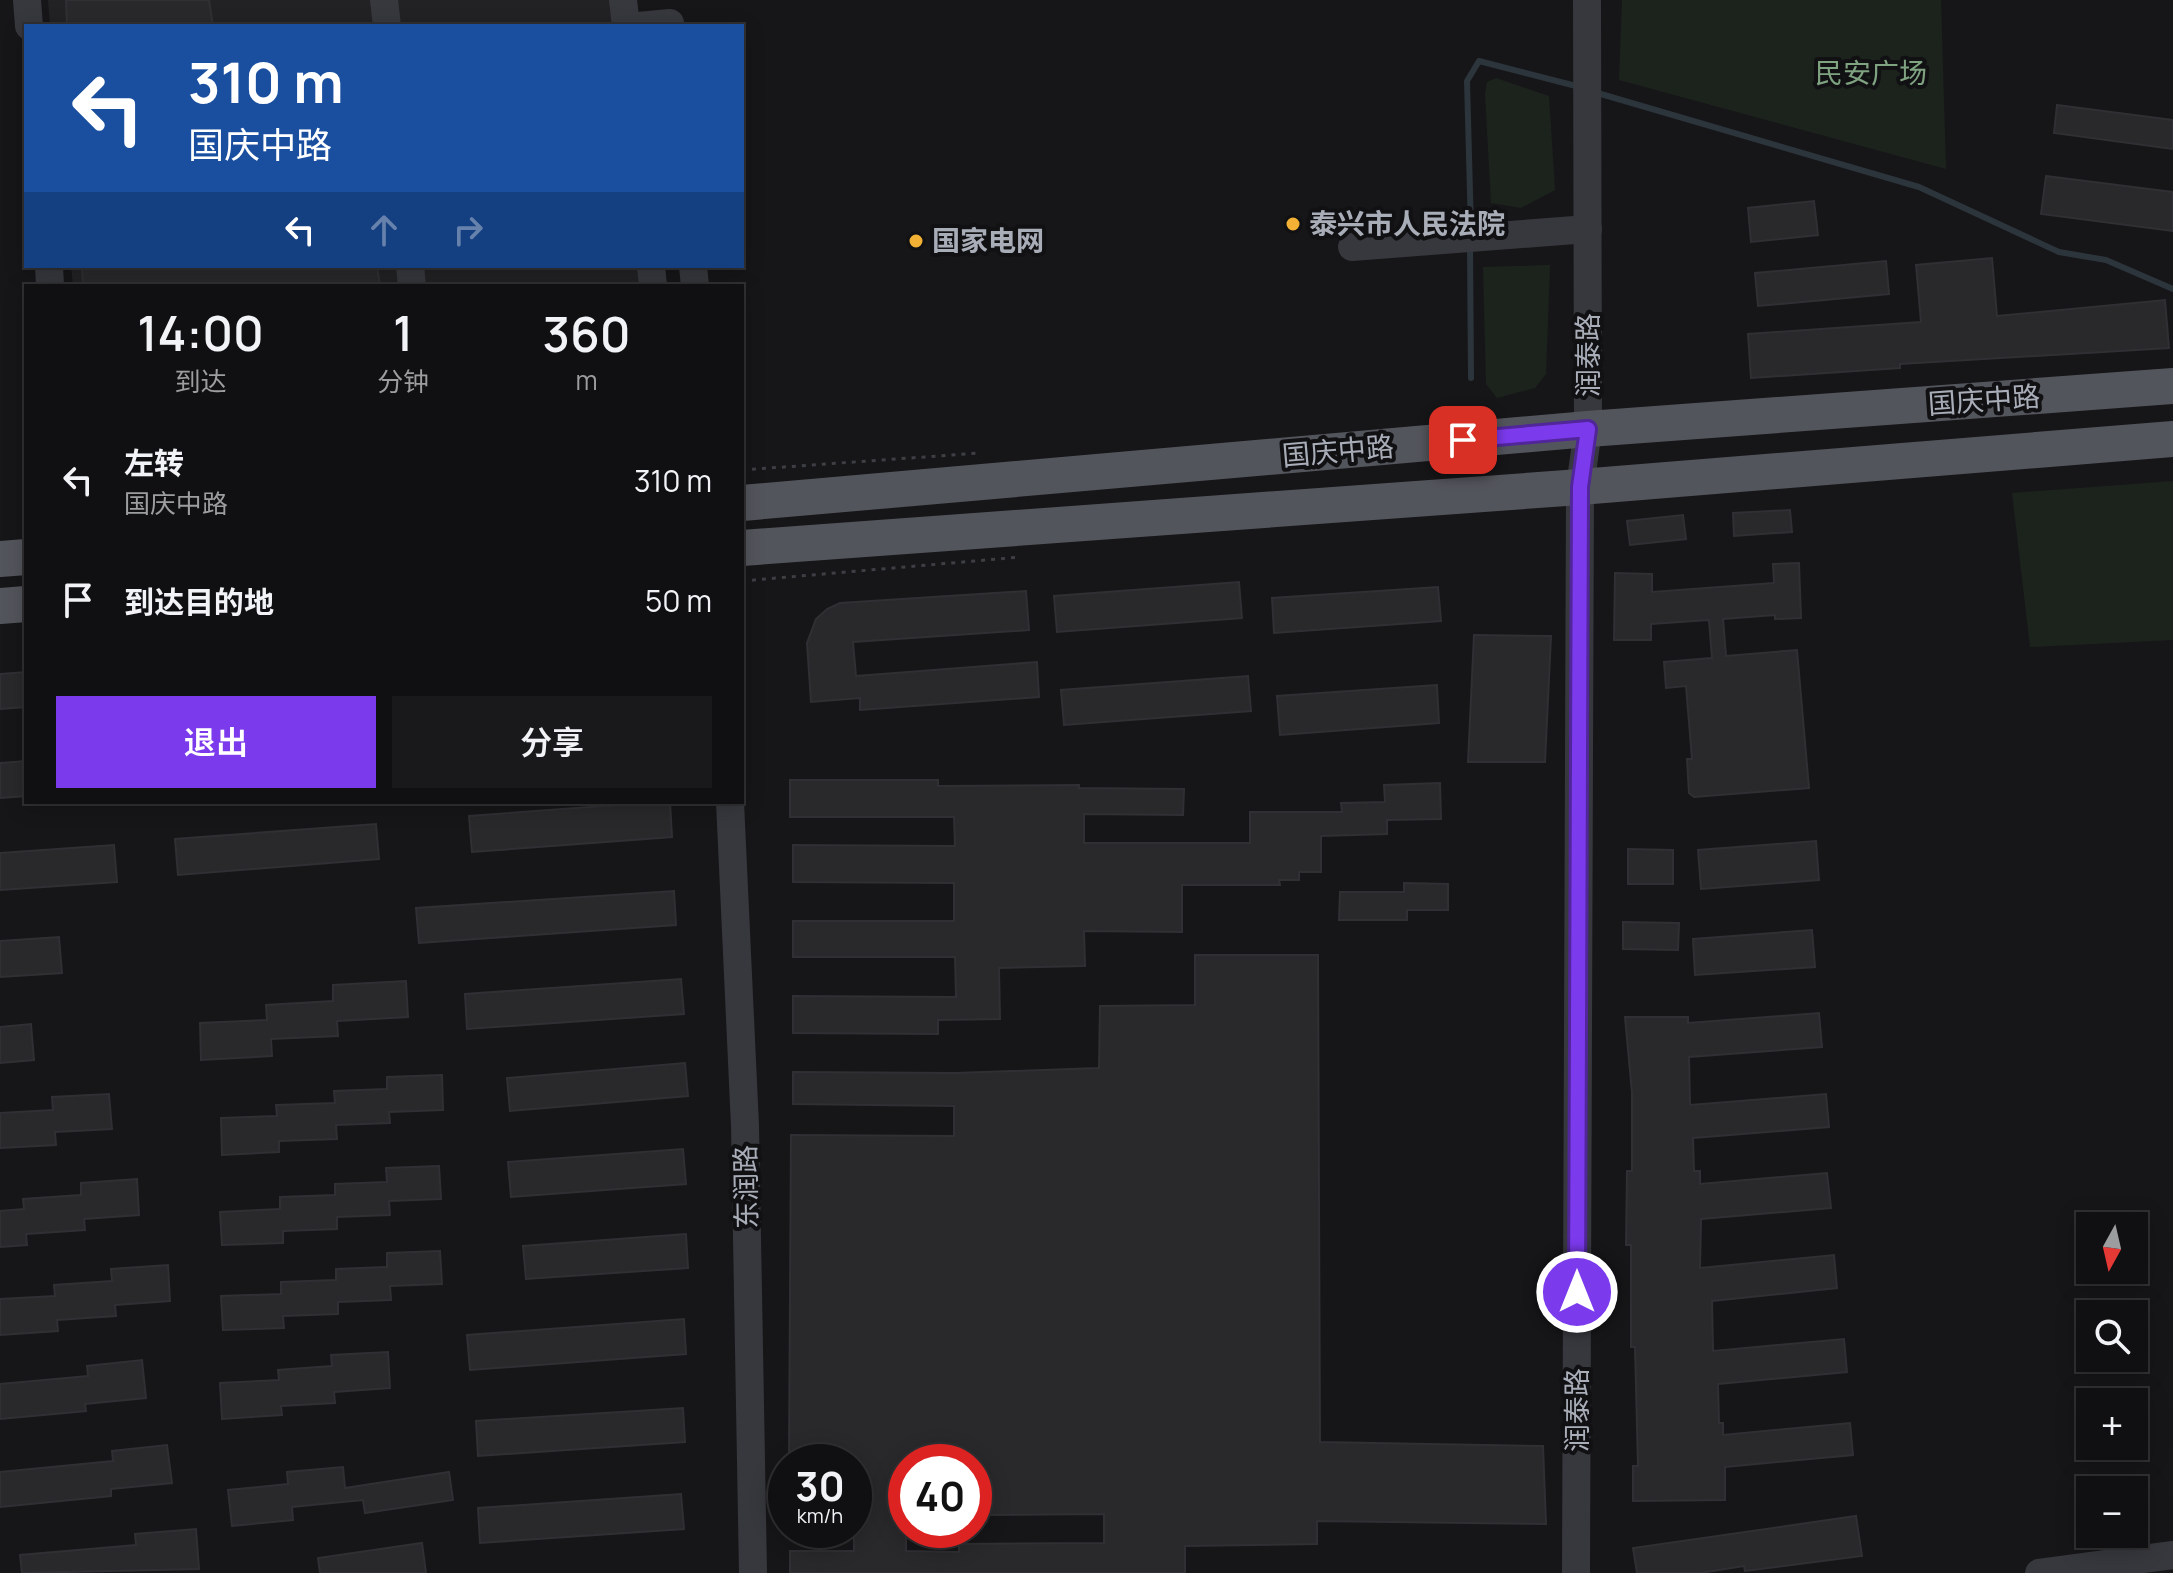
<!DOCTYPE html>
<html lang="zh">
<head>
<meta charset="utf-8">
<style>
	body { margin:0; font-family:Manrope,"Noto Sans SC",sans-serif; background:#19191b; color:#f1f3f6; height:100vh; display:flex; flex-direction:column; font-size:30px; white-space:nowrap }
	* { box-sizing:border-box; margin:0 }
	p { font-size:26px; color:#9c9d9f }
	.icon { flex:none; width:44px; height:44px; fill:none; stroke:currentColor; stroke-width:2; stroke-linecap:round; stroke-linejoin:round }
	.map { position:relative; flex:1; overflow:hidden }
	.drawer { position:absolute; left:24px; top:284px; width:720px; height:520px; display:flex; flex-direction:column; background:#101012; border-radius:0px; box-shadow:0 4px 20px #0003,0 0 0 2px #303032 }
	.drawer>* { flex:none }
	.banner { position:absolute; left:24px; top:24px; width:720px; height:244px; border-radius:0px; box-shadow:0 4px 20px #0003,0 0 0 2px #303032; background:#1a4fa0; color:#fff; overflow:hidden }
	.needle { width:52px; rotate:188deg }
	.fabs { position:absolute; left:2076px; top:1212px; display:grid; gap:16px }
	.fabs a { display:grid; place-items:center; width:72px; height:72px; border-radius:0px; background:#101012; box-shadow:0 4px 20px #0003,0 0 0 2px #303032; font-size:40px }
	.speed { position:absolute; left:768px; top:1444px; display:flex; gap:16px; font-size:40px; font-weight:700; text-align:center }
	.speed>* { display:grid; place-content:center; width:104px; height:104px; border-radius:50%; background:#101012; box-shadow:0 4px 20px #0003,0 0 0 2px #303032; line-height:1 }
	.speed small { font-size:20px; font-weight:400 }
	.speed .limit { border:12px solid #d22; background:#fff; color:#111 }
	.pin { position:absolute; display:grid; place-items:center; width:68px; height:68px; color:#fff; margin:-34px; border-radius:16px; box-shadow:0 4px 12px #0006 }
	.me { position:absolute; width:88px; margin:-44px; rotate:0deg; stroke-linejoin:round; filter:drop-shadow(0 0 6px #0008) }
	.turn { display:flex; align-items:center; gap:28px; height:168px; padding:0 32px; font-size:36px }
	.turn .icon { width:104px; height:104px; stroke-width:2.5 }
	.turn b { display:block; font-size:56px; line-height:68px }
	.lanes { display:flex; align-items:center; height:76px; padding:0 32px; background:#0003; justify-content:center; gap:40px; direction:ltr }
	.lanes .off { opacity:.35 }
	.eta { display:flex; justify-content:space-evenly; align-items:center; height:136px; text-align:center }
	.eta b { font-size:48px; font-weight:600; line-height:56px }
	.action { display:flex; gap:16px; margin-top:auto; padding:16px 32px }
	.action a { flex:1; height:92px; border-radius:0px; background:#7c3aed; color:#fff; font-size:32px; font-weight:600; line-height:92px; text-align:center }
	.action a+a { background:#19191b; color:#f1f3f6 }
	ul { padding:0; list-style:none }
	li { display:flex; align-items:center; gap:24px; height:120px; padding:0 32px }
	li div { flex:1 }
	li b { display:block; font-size:30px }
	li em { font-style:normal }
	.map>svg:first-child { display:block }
	.built { fill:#222225 }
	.green { fill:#1c231d }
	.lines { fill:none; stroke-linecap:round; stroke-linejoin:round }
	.stream { stroke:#2c353c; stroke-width:6 }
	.building { fill:#29292c; stroke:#303034; stroke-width:2; fill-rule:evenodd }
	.path { stroke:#3d3f44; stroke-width:3; stroke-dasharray:4 6; stroke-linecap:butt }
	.minor { stroke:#37383d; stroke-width:28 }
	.major { stroke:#53555c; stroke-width:36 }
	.route-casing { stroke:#51269a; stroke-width:20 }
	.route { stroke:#7c3aed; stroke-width:14 }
	.poi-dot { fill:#f2b134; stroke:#111113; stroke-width:3 }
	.labels { text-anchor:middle; stroke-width:8; stroke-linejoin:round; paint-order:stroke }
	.park-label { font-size:28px; fill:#7fa381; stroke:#111113 }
	.poi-label { font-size:28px; font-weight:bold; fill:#a8adb8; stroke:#111113; text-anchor:start }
	.street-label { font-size:28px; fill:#a8adb8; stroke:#111113 }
</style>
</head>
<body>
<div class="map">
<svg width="2173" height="1573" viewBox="0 0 2173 1573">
	<rect width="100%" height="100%" fill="#161618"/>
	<g class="built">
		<polygon points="48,0 632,0 635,26 50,26"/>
		<polygon points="71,266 662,266 664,286 73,286"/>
	</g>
	<g class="green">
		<polygon points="1622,0 1941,0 1946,169 1619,80"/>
		<polygon points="1496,78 1549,96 1555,190 1521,208 1491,203 1485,94 1487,82"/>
		<polygon points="1550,265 1546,374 1535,388 1497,398 1486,384 1483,267"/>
		<polygon points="2173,481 2173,640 2030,647 2012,493"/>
	</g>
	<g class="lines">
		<g class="stream">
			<polyline points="1594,92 1919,187 2059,252 2106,260 2173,289"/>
			<polyline points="1471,230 1467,81 1479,61 1580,87"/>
			<polyline points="1470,246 1471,378"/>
		</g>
	</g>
	<g class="building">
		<polygon points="66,0 209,0 213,26 67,26"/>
		<polygon points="2057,105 2173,120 2173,149 2054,133"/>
		<polygon points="2046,176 2173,192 2173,231 2041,214"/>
		<polygon points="1814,201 1818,235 1751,242 1748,208"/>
		<polygon points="1992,258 1997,316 2165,300 2169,348 1900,364 1900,368 1751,378 1748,334 1921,322 1916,265"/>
		<polygon points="1886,261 1889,294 1758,306 1755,273"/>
		<polygon points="82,266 377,266 380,286 83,286"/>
		<polygon points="1790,510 1792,532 1734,536 1733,513"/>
		<polygon points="1683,515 1686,539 1630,545 1627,521"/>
		<polygon points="1799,563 1801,618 1775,619 1775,615 1723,619 1726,656 1797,650 1809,788 1694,797 1689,793 1687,759 1692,759 1686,686 1666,688 1664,662 1712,658 1709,620 1651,624 1651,640 1614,640 1615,573 1652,574 1652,592 1774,583 1773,564"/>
		<polygon points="1239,582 1242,618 1057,632 1054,596"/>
		<polygon points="1438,587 1441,621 1274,633 1272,598"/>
		<polygon points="1026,591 1029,630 853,642 856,676 1037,662 1039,697 860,710 860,698 811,702 807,643 816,619 827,609 840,603"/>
		<polygon points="1474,635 1551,636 1545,762 1468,762"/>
		<polygon points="26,672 26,707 0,709 0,674"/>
		<polygon points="1248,676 1251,711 1064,725 1061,690"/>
		<polygon points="1437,685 1439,723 1280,735 1277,696"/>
		<polygon points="26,761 26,796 0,798 0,763"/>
		<polygon points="790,780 938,780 938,786 1079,785 1079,788 1184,789 1183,815 1084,814 1084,843 1250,843 1250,812 1342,812 1341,803 1385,802 1384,785 1440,783 1441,819 1387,820 1387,834 1321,836 1321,872 1299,872 1299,880 1279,880 1280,885 1182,885 1182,932 1084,931 1085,966 999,968 1000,1019 938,1020 938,1034 793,1033 793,996 956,997 955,957 793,957 793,921 954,921 954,883 793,882 793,845 955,846 954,817 790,817"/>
		<polygon points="658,802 670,802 672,837 472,852 469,816"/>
		<polygon points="376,824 379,859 178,875 175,839"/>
		<polygon points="1816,841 1819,880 1701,889 1698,850"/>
		<polygon points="114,845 117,882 0,890 0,853"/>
		<polygon points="1628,849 1673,850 1673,884 1628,884"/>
		<polygon points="1404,883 1448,884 1448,910 1407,910 1407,920 1339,920 1340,892 1404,892"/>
		<polygon points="674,891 676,925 419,943 416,908"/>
		<polygon points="1623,922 1679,923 1678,950 1623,949"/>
		<polygon points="1812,930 1815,967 1695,975 1693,939"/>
		<polygon points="59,937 62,973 0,977 0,941"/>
		<path d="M1195 955H1318L1320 1442 1543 1446 1546 1524 1317 1521V1544L1185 1546V1573H790V1551H854V1462H789L791 1135 954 1136V1106L793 1104V1072L956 1073 1099 1068 1100 1006 1195 1005ZM906 1462H974V1515L1104 1514V1543L959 1544V1552L906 1551Z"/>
		<polygon points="681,979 684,1014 467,1029 465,994"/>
		<polygon points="406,981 408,1017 337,1021 338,1036 271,1039 272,1056 201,1060 200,1023 267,1020 266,1005 333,1001 333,985"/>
		<polygon points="1819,1013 1822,1047 1689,1057 1690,1105 1826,1094 1829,1127 1693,1138 1694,1171 1700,1171 1700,1184 1827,1173 1831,1208 1701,1219 1700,1268 1834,1255 1837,1288 1712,1301 1713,1351 1844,1339 1847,1372 1718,1384 1719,1423 1723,1423 1723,1435 1850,1423 1853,1455 1725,1467 1725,1500 1633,1501 1633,1466 1638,1466 1635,1347 1631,1347 1631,1245 1626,1245 1627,1171 1632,1171 1632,1093 1625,1017 1688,1017 1688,1023"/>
		<polygon points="31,1024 34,1060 0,1063 0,1027"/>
		<polygon points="685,1063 688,1096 510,1111 507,1078"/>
		<polygon points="442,1075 443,1110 389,1112 390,1123 336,1125 337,1139 279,1141 279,1152 222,1155 221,1118 277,1116 276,1105 335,1103 334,1091 387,1089 387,1077"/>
		<polygon points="109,1094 112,1129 55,1132 56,1145 0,1148 0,1113 53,1110 52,1097"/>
		<polygon points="683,1149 686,1184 511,1197 508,1162"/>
		<polygon points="439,1166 441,1199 389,1201 390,1215 337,1217 337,1229 283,1231 283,1243 222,1245 220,1212 280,1209 280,1197 335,1195 335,1184 387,1182 386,1168"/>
		<polygon points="137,1179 139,1215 84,1219 85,1230 26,1234 27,1245 0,1247 0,1211 24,1209 23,1199 81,1195 81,1183"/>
		<polygon points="686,1234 688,1268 526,1279 523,1246"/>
		<polygon points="440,1251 442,1284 390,1286 391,1300 338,1302 338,1314 283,1316 284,1328 223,1330 221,1296 281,1294 281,1282 336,1280 336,1269 387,1267 387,1253"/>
		<polygon points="168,1265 170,1301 115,1305 116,1316 57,1320 58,1331 0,1335 0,1299 55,1296 54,1285 112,1281 111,1269"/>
		<polygon points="684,1319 686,1354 470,1370 467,1335"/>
		<polygon points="388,1352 390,1388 334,1392 335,1403 281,1406 282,1415 222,1419 220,1383 279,1380 278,1370 332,1366 331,1355"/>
		<polygon points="142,1360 146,1398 85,1404 86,1411 0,1419 0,1384 88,1376 87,1366"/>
		<polygon points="683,1408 685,1442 478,1456 476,1421"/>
		<polygon points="167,1445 172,1483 111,1489 111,1496 0,1507 0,1472 113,1461 112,1451"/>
		<polygon points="343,1467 345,1488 449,1472 453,1500 365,1513 363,1500 292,1507 293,1520 232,1526 228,1490 288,1484 287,1472"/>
		<polygon points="681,1494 684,1529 480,1543 478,1508"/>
		<polygon points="1856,1516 1862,1556 1745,1571 1744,1566 1700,1573 1637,1573 1633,1548"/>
		<polygon points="196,1529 199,1569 22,1573 20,1555 136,1545 135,1534"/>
		<polygon points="422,1543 426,1573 320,1573 318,1558"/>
	</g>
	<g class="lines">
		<g class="path">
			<polyline points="742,470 980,453"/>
			<polyline points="742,581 1021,557"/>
		</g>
		<g class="minor">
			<polyline points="27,0 29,26"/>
			<polyline points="384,0 387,26"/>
			<polyline points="623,0 626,26"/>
			<polyline points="638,26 670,23"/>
			<polyline points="1352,247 1588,229"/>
			<polyline points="49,266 50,286"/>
			<polyline points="410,266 412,286"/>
			<polyline points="651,266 653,286"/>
			<polyline points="693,266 695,286"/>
			<polyline points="730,802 745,1126 753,1573"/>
			<polyline points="1576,1573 1580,487 1588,429 1587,0"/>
			<polyline points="2039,1573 2173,1555"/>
		</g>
		<g class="major">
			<polyline points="742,503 1588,429 2173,386"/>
			<polyline points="742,548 1580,487 2173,439"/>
			<polyline points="0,559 26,557"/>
			<polyline points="0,606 26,604"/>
		</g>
	</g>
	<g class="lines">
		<g class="route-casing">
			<polyline id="route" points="1463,440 1588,429 1580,487 1577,1292"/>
		</g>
		<use href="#route" class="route"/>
	</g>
	<g class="poi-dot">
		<circle cx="1293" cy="224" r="8"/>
		<circle cx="916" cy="241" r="8"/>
	</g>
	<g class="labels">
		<g class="park-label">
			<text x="1871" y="83">民安广场</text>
		</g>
		<g class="poi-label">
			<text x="1309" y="234">泰兴市人民法院</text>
			<text x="932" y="251">国家电网</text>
		</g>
		<g class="street-label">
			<text transform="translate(1588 355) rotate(-90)" y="10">润泰路</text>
			<text transform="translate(1984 400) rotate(-4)" y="10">国庆中路</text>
			<text transform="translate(1338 451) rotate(-5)" y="10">国庆中路</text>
			<text transform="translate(746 1187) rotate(-91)" y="10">东润路</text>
			<text transform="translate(1577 1410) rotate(-90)" y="10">润泰路</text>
		</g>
	</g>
</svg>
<div class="fabs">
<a><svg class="needle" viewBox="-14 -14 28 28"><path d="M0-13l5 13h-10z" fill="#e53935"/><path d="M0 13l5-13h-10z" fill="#9c9d9f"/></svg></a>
<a><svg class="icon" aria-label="search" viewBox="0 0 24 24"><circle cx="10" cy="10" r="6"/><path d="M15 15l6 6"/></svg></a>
<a>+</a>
<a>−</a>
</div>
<div class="speed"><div>30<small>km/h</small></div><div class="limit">40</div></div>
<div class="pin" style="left:1463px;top:440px;background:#d93025"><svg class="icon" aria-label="arrive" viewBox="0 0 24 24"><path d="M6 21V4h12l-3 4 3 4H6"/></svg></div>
<svg class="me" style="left:1577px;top:1292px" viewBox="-20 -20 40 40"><circle r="17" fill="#7c3aed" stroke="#fff" stroke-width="3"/><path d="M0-11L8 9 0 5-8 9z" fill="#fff"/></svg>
<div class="banner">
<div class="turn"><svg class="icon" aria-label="left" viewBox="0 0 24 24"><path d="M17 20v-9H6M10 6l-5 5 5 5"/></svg><div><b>310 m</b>国庆中路</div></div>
<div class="lanes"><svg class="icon" aria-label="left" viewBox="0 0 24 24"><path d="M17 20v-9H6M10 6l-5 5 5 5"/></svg><svg class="icon off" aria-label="ahead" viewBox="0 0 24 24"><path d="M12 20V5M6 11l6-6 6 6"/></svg><svg class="icon off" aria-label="right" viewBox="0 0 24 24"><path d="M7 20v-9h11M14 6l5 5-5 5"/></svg></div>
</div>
<section class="drawer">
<div class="eta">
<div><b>14:00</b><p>到达</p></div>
<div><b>1</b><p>分钟</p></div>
<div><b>360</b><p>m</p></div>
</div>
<ul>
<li><svg class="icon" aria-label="left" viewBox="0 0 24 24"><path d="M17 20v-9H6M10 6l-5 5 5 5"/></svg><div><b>左转</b><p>国庆中路</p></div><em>310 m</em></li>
<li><svg class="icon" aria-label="arrive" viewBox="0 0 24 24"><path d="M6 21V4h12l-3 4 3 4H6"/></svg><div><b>到达目的地</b></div><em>50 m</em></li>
</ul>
<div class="action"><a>退出</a><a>分享</a></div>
</section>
</div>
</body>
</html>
